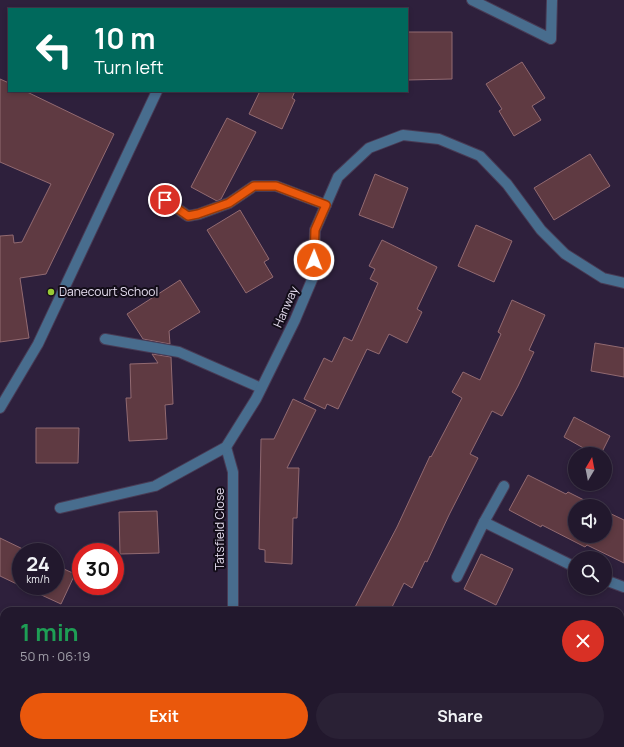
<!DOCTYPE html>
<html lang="en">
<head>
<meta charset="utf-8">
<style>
	body { margin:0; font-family:Manrope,sans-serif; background:#2a2135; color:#f1f3f6; height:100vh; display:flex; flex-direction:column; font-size:15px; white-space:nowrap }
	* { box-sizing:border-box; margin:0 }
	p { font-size:13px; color:#a2a0aa }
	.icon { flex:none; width:22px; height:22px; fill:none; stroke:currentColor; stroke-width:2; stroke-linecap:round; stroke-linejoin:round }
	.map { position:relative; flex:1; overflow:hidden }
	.panel { position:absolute; left:0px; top:607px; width:624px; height:140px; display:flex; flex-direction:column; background:#22182d; border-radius:12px 12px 0 0; box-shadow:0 2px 6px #0003,0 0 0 1px #3f3749 }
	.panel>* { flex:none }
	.top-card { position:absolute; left:8px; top:8px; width:400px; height:84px; border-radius:0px; box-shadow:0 2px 6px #0003,0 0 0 1px #3f3749; background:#00695c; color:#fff; overflow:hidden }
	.needle { width:26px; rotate:10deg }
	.controls { position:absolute; left:568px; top:447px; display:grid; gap:8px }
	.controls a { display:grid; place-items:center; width:44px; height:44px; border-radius:50%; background:#22182d; box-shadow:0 2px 6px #0003,0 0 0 1px #3f3749; font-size:20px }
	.speed { position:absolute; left:12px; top:543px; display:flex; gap:8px; font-size:20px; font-weight:700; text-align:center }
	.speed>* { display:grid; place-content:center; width:52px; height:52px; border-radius:50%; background:#22182d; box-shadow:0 2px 6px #0003,0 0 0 1px #3f3749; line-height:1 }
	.speed small { font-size:10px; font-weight:400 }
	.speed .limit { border:6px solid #d22; background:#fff; color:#111 }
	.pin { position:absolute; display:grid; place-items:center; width:34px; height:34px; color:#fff; margin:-17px; border:2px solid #fff; border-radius:50%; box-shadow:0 1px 4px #0007 }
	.me { position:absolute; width:44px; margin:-22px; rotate:1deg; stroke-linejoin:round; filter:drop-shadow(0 0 3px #0008) }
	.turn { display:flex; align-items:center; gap:14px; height:84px; padding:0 20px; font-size:18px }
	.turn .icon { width:52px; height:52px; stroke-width:2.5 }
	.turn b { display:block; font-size:28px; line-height:34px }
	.round { display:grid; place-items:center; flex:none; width:42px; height:42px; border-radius:21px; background:#2a2135 }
	.head { display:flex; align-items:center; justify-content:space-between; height:68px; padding:0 20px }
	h1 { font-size:24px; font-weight:700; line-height:30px; color:#1e9e55 }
	.action { display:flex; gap:8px; margin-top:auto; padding:8px 20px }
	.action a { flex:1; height:46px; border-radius:24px; background:#ea580c; color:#fff; font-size:16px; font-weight:700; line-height:46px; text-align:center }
	.action a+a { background:#2a2135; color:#f1f3f6 }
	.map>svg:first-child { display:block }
	.green { fill:#3d501c }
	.building { fill:#5f3a42; stroke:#926a71 }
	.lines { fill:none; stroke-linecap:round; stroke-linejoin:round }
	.service-casing { stroke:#483b55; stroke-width:12 }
	.minor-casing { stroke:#483b55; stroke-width:12 }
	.primary-casing { stroke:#483b55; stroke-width:12 }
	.service { stroke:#486d8e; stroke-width:10 }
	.minor { stroke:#486d8e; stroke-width:10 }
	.primary { stroke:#63b1f5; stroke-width:10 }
	.route-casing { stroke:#983908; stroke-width:10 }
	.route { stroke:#ea580c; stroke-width:7 }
	.poi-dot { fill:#99cb35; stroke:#130d19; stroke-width:1.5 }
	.labels { text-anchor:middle; stroke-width:4; stroke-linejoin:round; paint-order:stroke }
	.poi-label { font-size:12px; fill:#e7dff1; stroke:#130d19; text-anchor:start }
	.street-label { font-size:12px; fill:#e7dff1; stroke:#130d19 }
</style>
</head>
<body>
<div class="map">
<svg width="624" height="747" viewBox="0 0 624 747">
	<rect width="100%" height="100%" fill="#2e203c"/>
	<polygon class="green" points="137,743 173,743 182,747 146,747"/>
	<g class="building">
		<polygon points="407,32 452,32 452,79 407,80"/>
		<polygon points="522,62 545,98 532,106 541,120 514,136 499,111 502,109 486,84"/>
		<polygon points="0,79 9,83 9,91 25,91 114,134 46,274 20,278 29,338 0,342 0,236 13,235 14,243 22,242 51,184 0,162"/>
		<polygon points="260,91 295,91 292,98 295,100 282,129 249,114"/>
		<polygon points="227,118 256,132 221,199 217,201 191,187"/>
		<polygon points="590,154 610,186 554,220 534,188"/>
		<polygon points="375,174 408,188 393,228 359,215"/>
		<polygon points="240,210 269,259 264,262 273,277 246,293 207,230"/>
		<polygon points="476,225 512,241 494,282 458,266"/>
		<polygon points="382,240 437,267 417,309 422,312 407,343 389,334 379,354 367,349 338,409 327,404 325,409 304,399 324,358 332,362 344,337 352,341 378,283 370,279 375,269 369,266"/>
		<polygon points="180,280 200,312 169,331 170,344 143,339 127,314"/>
		<polygon points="512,300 545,315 529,350 534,352 518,386 502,416 492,411 470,454 478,458 449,515 427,562 425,561 412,588 404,583 390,611 353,611 397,527 430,456 431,457 462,398 452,392 463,372 480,380 501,334 498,332"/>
		<polygon points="595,343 624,348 624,377 591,371"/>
		<polygon points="152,354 171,357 173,404 165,405 167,439 129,441 126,398 131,398 130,364 158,363"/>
		<polygon points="293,399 316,410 287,468 299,468 297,518 293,518 292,564 265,562 265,550 259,549 261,439 274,439"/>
		<polygon points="574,417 610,436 601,454 594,454 564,437"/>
		<polygon points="36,428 79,428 78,463 36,463"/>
		<polygon points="528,475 566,494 568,492 596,506 575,506 575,536 605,536 605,511 624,520 624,563 587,545 585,547 542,525 541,527 509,510"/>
		<polygon points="157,511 159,553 120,554 119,512"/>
		<polygon points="0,538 29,552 21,552 21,586 0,576"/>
		<polygon points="481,554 513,569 496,605 464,589"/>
		<polygon points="55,565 75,574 61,604 22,586 55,586"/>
	</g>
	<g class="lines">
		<g class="service-casing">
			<g id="service">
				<polyline points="472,0 551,39 552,0"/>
				<polyline points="165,200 188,216 199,214 229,203 254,186 276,186 326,205"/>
				<polyline points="105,339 179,352 261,388"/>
				<polyline points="0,408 38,344 157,91"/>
			</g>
		</g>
		<g class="minor-casing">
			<g id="minor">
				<polyline points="226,447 233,472 233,611"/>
				<polyline points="60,508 155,486 226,447 256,399 295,320 314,275 315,230 338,177 369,148 403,135 439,139 480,156 507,184 541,230 565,254 603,278 624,283"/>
				<polyline points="484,522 504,486"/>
				<polyline points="457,577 484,522 575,567"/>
				<polyline points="605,580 624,587"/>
				<polyline points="0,631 4,633"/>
				<polyline points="234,743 243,747"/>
				<polyline points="622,747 624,742"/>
			</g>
		</g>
		<g class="primary-casing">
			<g id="primary">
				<polyline points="0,696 4,698"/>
				<polyline points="0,743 9,747"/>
				<polyline points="94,743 103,747"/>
			</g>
		</g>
		<use href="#service" class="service"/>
		<use href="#minor" class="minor"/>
		<use href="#primary" class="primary"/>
	</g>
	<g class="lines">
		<g class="route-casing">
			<polyline id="route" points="165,200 188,216 198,214 229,203 254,186 276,186 326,205 315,230 314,260"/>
		</g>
		<use href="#route" class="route"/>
	</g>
	<circle class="poi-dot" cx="51" cy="292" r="4"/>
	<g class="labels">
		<g class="poi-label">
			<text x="59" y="296">Danecourt School</text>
		</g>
		<g class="street-label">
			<text transform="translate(286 307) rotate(-66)" y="4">Hanway</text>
			<text transform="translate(220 529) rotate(-90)" y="4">Tatsfield Close</text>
		</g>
	</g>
</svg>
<div class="controls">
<a><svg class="needle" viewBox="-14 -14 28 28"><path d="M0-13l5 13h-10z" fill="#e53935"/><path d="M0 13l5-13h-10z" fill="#a2a0aa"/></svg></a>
<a><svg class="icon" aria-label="sound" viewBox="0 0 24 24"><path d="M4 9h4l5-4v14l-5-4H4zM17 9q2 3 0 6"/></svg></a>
<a><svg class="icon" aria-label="search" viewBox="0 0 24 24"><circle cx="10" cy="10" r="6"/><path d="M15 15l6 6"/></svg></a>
</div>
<div class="speed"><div>24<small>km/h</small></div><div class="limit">30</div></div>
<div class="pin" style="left:165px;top:200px;background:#d93025"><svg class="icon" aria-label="arrive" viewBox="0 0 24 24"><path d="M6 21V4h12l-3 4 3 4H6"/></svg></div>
<svg class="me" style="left:314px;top:260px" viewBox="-20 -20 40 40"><circle r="17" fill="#ea580c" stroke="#fff" stroke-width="3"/><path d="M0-11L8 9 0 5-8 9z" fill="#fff"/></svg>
<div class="top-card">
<div class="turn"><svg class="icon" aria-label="left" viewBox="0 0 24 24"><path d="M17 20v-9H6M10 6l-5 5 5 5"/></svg><div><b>10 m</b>Turn left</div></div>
</div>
<section class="panel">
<div class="head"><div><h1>1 min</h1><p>50 m · 06:19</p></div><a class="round" style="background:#d93025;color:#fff"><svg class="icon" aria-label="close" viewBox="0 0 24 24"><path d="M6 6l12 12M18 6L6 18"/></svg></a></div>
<div class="action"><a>Exit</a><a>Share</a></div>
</section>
</div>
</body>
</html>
